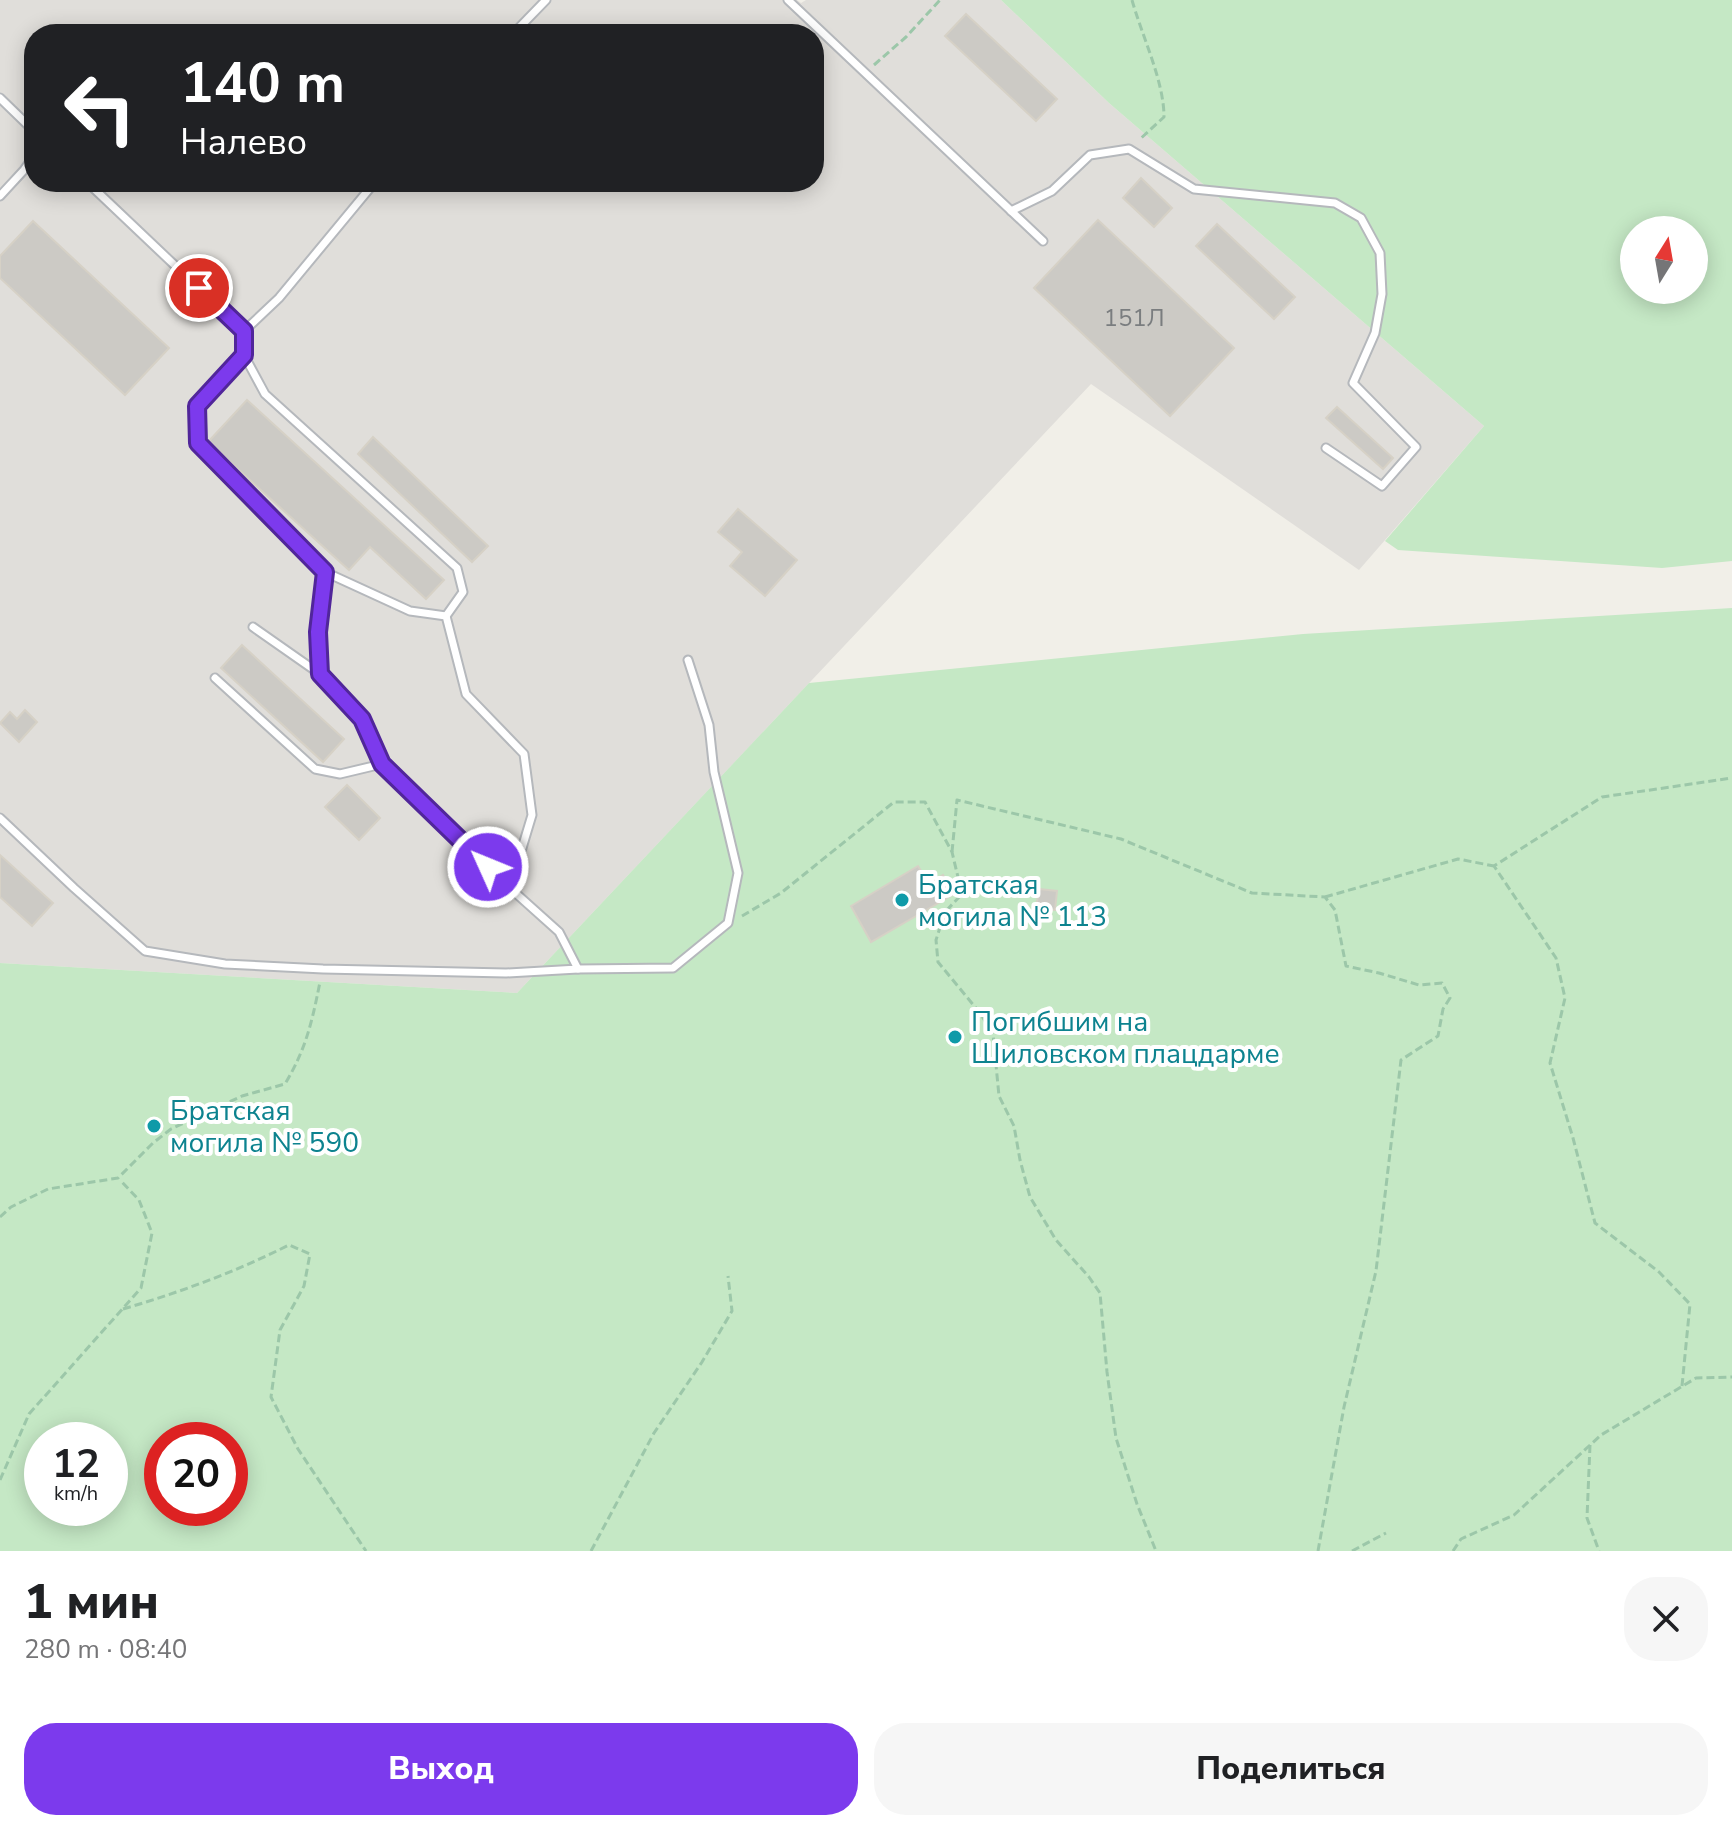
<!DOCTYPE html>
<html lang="ru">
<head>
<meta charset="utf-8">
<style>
	body { margin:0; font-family:"Nunito Sans",sans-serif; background:#f6f6f6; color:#202124; height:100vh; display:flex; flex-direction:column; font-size:30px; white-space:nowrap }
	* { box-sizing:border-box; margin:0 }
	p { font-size:26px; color:#757577 }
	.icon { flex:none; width:44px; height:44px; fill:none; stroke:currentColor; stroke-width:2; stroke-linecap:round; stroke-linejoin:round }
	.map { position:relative; height:1551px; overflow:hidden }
	.panel { display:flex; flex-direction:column; background:#fff; flex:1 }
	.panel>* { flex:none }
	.top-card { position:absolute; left:24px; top:24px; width:800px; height:168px; border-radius:32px; box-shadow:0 4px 20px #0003; background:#202124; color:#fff; overflow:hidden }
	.needle { width:52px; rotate:11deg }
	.tools { position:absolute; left:1620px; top:216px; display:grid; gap:16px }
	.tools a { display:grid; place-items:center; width:88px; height:88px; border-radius:50%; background:#fff; box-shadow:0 4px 20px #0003; font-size:40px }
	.speed { position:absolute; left:24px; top:1422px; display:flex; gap:16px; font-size:40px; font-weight:700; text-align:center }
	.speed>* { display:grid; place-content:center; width:104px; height:104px; border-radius:50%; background:#fff; box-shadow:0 4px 20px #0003; line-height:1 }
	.speed small { font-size:20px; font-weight:400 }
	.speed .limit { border:12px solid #d22; background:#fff; color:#111 }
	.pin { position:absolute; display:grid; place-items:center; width:68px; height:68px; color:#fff; margin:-34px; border:4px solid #fff; border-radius:50%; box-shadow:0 2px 8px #0007 }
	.me { position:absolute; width:88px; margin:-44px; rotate:314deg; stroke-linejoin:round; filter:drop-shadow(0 0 6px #0008) }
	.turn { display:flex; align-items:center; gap:28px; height:168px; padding:0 24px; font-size:36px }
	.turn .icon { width:104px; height:104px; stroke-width:2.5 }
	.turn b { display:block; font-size:56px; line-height:68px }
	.round { display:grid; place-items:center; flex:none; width:84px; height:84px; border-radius:32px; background:#f6f6f6 }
	.head { display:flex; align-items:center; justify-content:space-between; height:136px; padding:0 24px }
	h1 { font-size:48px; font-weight:800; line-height:60px }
	.button { display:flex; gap:16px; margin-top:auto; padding:16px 24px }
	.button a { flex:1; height:92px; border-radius:32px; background:#7c3aed; color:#fff; font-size:32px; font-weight:800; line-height:92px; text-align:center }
	.button a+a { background:#f6f6f6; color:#202124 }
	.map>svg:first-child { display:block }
	.industrial { fill:#e0deda; fill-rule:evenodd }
	.green { fill:#c5e8c5; fill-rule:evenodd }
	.building { fill:#cccac5; stroke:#d6d1c6; stroke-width:2 }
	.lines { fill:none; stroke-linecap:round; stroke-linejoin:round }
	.service-casing { stroke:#b5b8bc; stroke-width:11 }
	.path { stroke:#9cc7a9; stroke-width:3; stroke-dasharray:8 4; stroke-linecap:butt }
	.service { stroke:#fff; stroke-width:7 }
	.route-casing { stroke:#51269a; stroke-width:20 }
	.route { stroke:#7c3aed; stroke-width:14 }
	.culture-dot { fill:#0f9aa8; stroke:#fff; stroke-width:3 }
	.labels { text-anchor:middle; stroke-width:8; stroke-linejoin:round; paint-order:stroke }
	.number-label { font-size:24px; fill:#7a7d7f }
	.culture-label { font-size:28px; fill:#0d838f; stroke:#fff; text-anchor:start }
</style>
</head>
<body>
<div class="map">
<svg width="1732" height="1551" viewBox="0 0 1732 1551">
	<rect width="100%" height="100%" fill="#f1efe8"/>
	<path class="industrial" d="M0 0H797L801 3 806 0H1001L1109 103 1484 426 1359 570 1091 384 517 993 0 963ZM34 34H814V182H34Z"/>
	<g class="green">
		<path d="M1001 0H1732V561L1662 568 1398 550 1385 541 1484 426 1109 103ZM1634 230H1694V290H1634Z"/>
		<path d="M1732 608V1551H0V963L517 993 809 683 1303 634ZM42 1440H110V1508H42ZM162 1440H230V1508H162Z"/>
	</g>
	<g class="building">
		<polygon points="966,14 1057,99 1036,121 945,36"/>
		<polygon points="1141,178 1172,208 1154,227 1123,198"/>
		<polygon points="1098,220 1234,348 1170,416 1034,288"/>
		<polygon points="33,221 169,348 125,395 0,278 0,256"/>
		<polygon points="1217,224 1295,297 1274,319 1196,246"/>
		<polygon points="247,400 444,580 426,599 370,547 349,570 208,442"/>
		<polygon points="1337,407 1393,458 1383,469 1326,418"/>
		<polygon points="373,437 488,546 472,562 358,454"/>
		<polygon points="738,509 797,560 765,596 730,566 742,552 718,532"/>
		<polygon points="242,645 344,739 323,762 221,668"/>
		<polygon points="25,710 37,722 19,742 0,723 10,712 17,719"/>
		<polygon points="347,785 380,818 359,840 325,807"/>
		<polygon points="0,855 53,903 32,926 0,897"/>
		<polygon points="918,866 929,884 943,875 954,894 871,942 851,906"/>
		<polygon points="1039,889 1057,891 1055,910 1036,908"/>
	</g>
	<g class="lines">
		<g class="service-casing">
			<g id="service">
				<polyline points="788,0 1043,241"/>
				<polyline points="513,34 546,0"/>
				<polyline points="0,98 34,131"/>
				<polyline points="87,182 244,331 279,298 375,182"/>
				<polyline points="0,196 24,170 34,156"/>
				<polyline points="1011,211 1052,191 1090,155 1129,149 1194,189 1335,203 1361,218 1380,253 1382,294 1375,333 1353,383 1416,447 1382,486 1326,448"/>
				<polyline points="244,331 244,355 197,406 198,443 325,572 318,632 320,674"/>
				<polyline points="244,355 265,394 457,568 463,592 446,616"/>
				<polyline points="325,572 410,611 446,616 466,694 524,754 532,815 510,888"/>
				<polyline points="215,678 315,769 340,774 382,764"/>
				<polyline points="0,818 74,888 145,951 225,964 323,969 506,973 578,969 559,932 510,888 382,764 362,719 320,674 253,627"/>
				<polyline points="578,969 673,968 728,923 738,873 714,772 709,725 688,660"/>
			</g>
		</g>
		<g class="path">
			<path d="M1132 0C1142 36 1164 81 1164 117L1139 140"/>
			<polyline points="874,65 906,37 940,0"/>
			<polyline points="952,852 957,800 1121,839 1252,893 1325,897 1335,910 1346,966 1379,973 1419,985 1442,983 1450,998 1443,1009 1438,1036 1401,1060 1376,1271 1344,1407 1318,1551"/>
			<polyline points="1325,897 1458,859 1494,866"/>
			<polyline points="742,916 781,893 894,802 925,802 952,852 962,894 945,912 936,940 938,962 980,1013 993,1034 999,1096 1014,1126 1020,1160 1030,1197 1056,1240 1089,1277 1100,1293 1107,1372 1116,1438 1137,1504 1156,1551"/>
			<path d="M0 1217 11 1207 48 1189 118 1178 153 1143 171 1129 242 1096 285 1084C306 1049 312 1022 320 982"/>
			<path d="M123 1309C181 1292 235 1272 289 1245L310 1254 304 1286 280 1330 271 1397 298 1449 366 1551"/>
			<polyline points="1682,1386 1690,1304 1659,1272 1595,1223 1573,1138 1550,1063 1565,998 1556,958 1494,866 1602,797 1732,778"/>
			<polyline points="1590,1445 1587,1518 1599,1551"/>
			<polyline points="0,1480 29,1414 141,1288 152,1233 139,1200 120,1180"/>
			<polyline points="591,1551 654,1433 702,1362 732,1311 728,1276"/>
			<polyline points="1352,1551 1386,1533"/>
			<polyline points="1453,1551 1461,1539 1514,1515 1601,1435 1696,1378 1732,1377"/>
		</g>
		<use href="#service" class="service"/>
	</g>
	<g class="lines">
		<g class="route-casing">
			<polyline id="route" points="199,288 244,331 244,355 197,406 198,443 325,572 318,632 320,674 362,719 382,764 488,867"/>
		</g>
		<use href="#route" class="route"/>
	</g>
	<g class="culture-dot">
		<circle cx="902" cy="900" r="8"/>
		<circle cx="955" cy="1037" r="8"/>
		<circle cx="154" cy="1126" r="8"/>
	</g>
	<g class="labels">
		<g class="number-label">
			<text x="1134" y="326">151Л</text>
		</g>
		<g class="culture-label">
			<text x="918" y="894">Братская<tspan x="918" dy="32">могила № 113</tspan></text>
			<text x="971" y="1031">Погибшим на<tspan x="971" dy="32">Шиловском плацдарме</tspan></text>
			<text x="170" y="1120">Братская<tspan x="170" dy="32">могила № 590</tspan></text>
		</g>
	</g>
</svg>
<div class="tools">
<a><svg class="needle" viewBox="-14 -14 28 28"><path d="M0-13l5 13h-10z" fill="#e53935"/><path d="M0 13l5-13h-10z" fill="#757577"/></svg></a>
</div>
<div class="speed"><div>12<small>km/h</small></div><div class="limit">20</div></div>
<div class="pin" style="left:199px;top:288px;background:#d93025"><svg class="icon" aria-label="arrive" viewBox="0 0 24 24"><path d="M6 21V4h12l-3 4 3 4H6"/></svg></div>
<svg class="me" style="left:488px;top:867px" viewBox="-20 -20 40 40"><circle r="17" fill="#7c3aed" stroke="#fff" stroke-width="3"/><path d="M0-11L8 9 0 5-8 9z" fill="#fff"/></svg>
<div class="top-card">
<div class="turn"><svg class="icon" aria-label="left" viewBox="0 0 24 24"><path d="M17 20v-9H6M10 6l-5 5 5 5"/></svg><div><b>140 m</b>Налево</div></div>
</div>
</div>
<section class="panel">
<div class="head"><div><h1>1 мин</h1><p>280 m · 08:40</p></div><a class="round"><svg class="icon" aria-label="close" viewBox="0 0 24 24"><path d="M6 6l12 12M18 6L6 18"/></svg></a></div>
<div class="button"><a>Выход</a><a>Поделиться</a></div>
</section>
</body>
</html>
